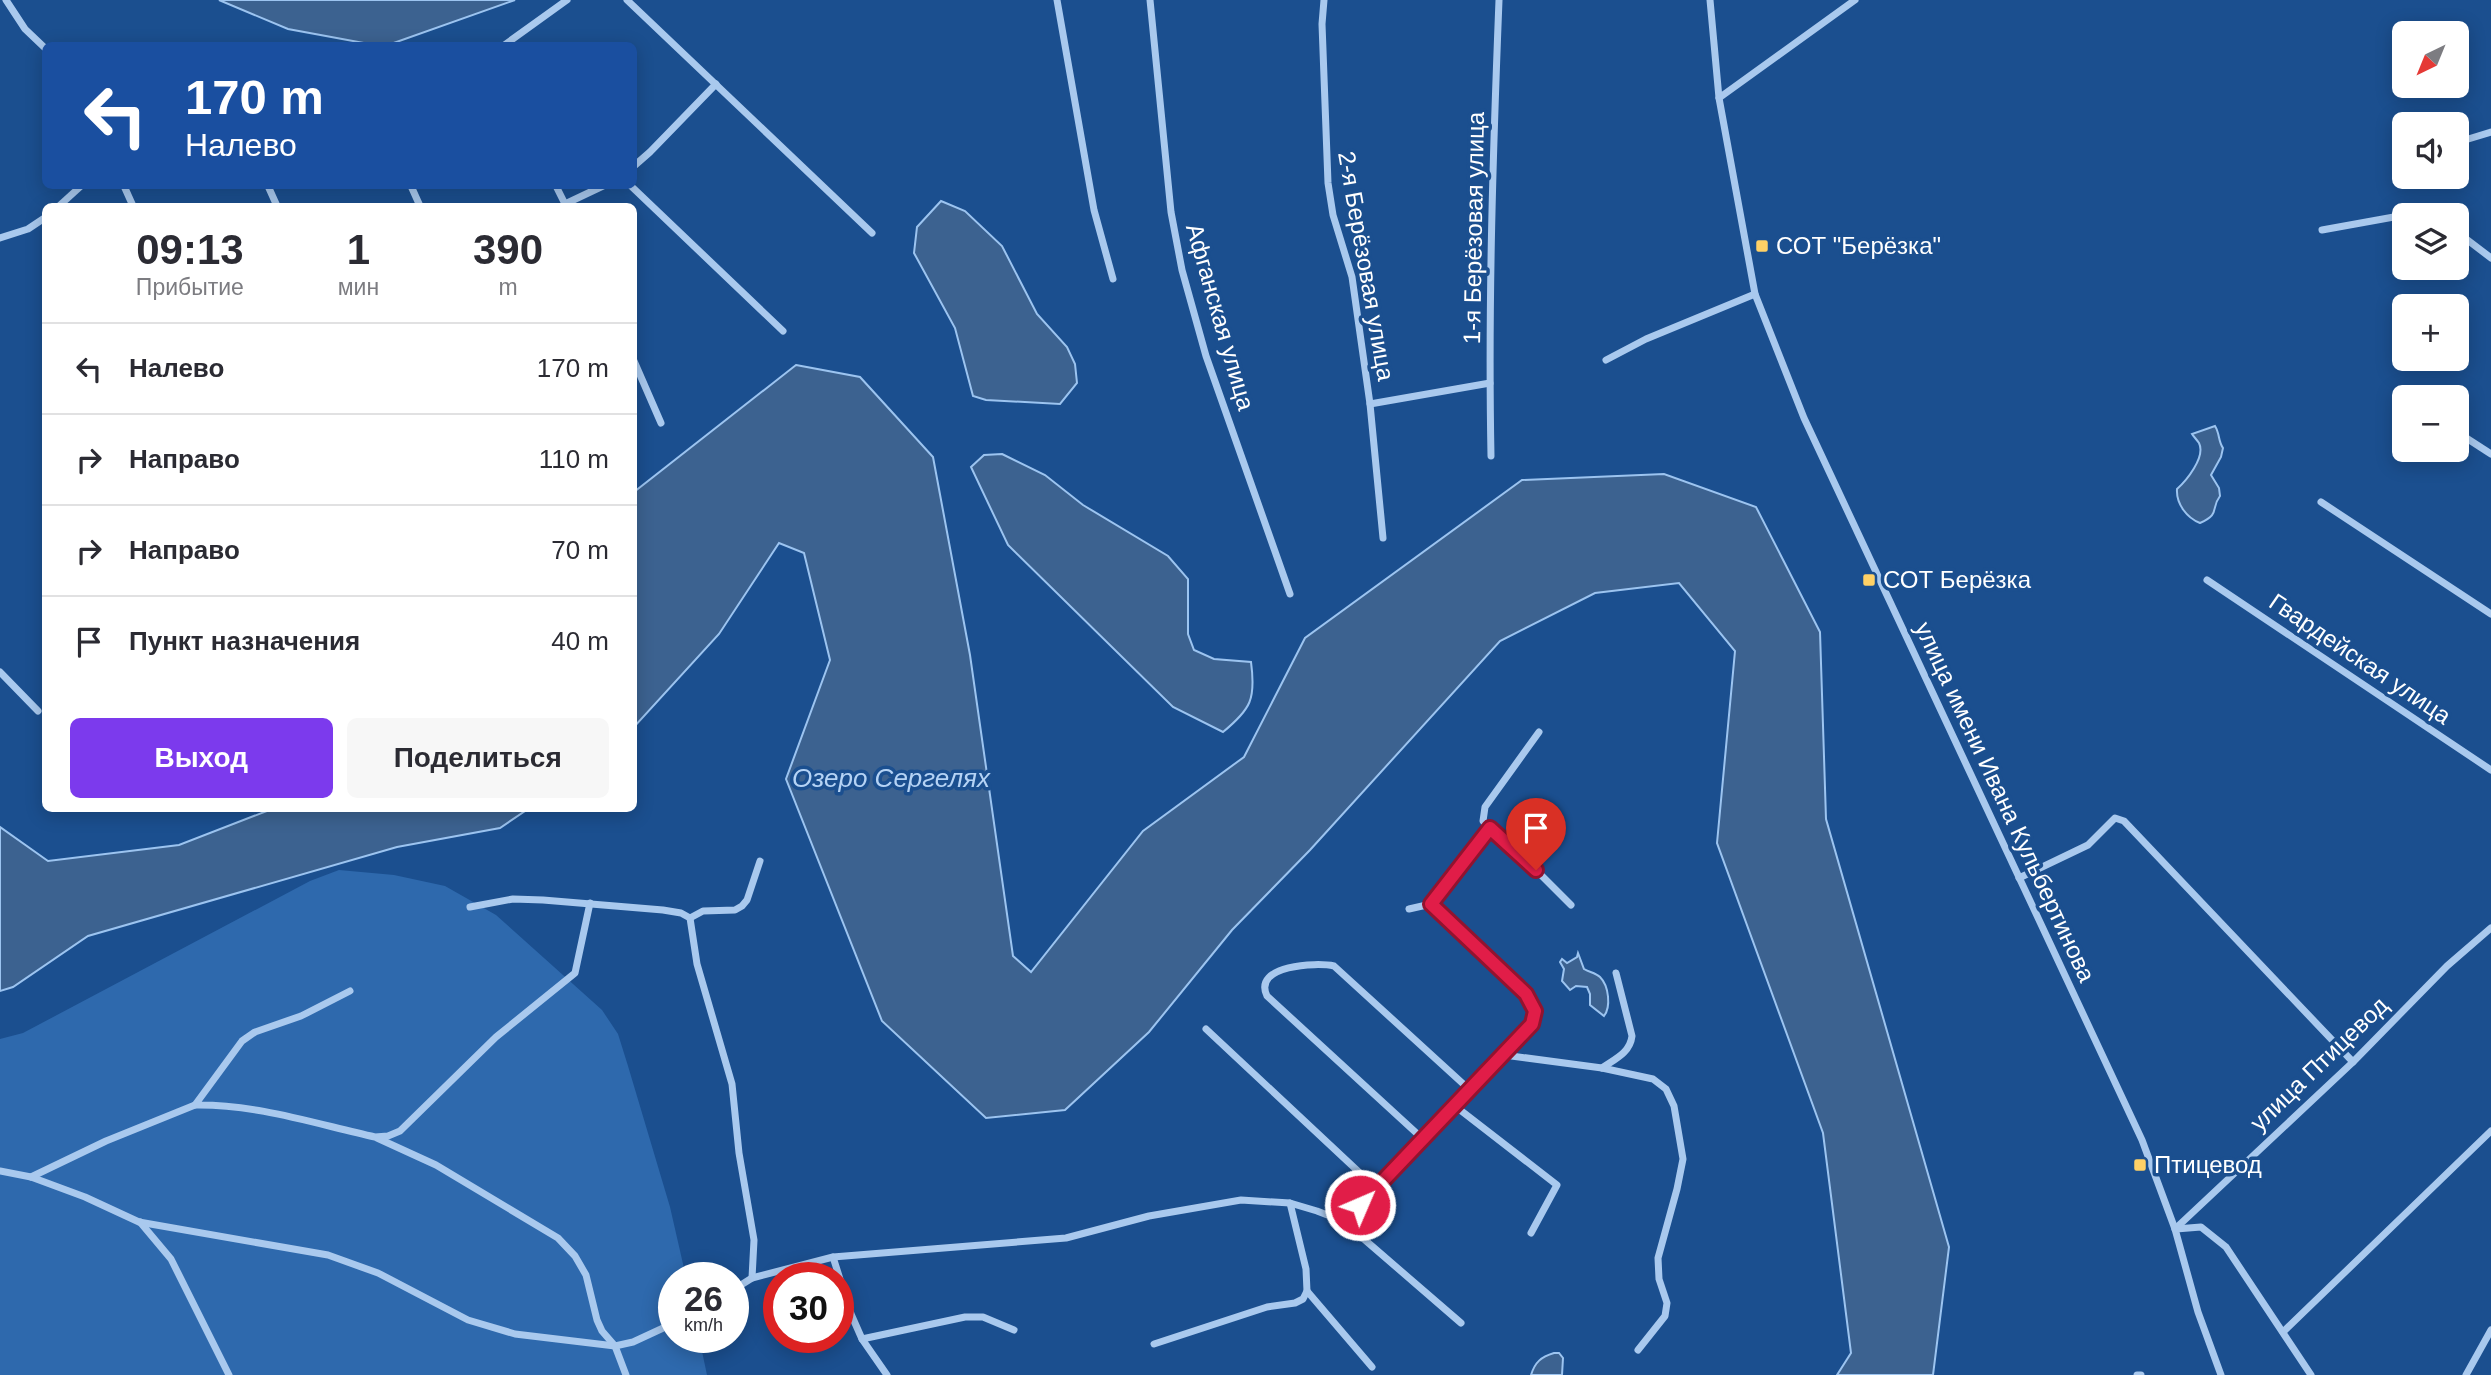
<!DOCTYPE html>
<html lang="ru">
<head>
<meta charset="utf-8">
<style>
	body { margin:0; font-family:Helvetica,sans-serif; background:#f7f7f7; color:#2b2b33; height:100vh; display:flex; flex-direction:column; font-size:26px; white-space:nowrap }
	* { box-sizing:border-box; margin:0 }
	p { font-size:23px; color:#7c7c81 }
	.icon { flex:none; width:38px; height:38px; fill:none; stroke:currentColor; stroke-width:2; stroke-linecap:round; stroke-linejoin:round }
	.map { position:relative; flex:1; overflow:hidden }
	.drawer { position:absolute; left:42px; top:203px; width:595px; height:609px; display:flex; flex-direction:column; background:#fff; border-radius:10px; box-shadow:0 4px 18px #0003 }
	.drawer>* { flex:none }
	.hud { position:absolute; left:42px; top:42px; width:595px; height:147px; border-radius:10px; box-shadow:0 4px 18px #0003; background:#1a4fa0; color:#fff; overflow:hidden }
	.needle { width:46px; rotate:223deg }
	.controls { position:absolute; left:2392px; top:21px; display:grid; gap:14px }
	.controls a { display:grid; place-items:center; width:77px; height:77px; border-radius:10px; background:#fff; box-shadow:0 4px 18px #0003; font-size:35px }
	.speed { position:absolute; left:658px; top:1262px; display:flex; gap:14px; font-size:35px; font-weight:700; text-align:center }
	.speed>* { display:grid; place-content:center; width:91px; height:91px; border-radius:50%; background:#fff; box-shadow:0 4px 18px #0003; line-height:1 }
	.speed small { font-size:18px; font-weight:400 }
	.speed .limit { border:10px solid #d22; background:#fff; color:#111 }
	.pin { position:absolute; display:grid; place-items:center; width:60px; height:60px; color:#fff; margin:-72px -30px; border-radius:50% 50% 50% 0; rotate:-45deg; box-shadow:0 0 7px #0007 }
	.pin .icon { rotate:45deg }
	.me { position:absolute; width:77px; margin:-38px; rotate:45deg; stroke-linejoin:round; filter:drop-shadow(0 0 5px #0008) }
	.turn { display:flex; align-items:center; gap:24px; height:147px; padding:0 28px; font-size:32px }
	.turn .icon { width:91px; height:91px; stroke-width:2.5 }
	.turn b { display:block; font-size:49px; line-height:60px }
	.eta { display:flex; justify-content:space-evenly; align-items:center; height:119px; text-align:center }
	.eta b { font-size:42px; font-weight:800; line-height:49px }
	.cta { display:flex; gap:14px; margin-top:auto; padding:14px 28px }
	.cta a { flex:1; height:80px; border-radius:10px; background:#7c3aed; color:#fff; font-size:28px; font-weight:800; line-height:80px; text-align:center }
	.cta a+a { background:#f7f7f7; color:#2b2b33 }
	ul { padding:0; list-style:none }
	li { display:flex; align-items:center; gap:21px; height:91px; padding:0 28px; border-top:2px solid #e1e1e2 }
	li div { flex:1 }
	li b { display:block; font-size:26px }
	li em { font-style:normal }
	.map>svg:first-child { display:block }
	.green { fill:#2e69ad }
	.water { fill:#3c6290; stroke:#9cc4f0; stroke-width:2 }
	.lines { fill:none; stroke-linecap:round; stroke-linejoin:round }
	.street { stroke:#a9c9ee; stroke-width:7 }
	.route-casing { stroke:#92132f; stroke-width:18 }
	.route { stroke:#e11d48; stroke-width:12 }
	.poi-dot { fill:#ffd166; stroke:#1b4f8f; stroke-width:2.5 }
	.labels { text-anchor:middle; stroke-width:7; stroke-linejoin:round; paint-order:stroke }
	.street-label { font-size:24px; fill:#fff; stroke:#1b4f8f }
	.poi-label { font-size:24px; fill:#fff; stroke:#1b4f8f; text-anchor:start }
	.water-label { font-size:26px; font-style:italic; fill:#b5d3f5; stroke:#1b4f8f }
</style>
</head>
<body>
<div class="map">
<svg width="2491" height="1375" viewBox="0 0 2491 1375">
	<rect width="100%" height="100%" fill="#1b4f8f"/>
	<polygon class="green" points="339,870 394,875 445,886 496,915 602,1010 618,1034 628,1066 670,1207 686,1277 674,1278 674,1337 699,1337 707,1375 0,1375 0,1039 23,1033 310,881"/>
	<g class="water">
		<polygon points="219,0 515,0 388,45 380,46 288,29"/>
		<polygon points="941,201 965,211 1002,246 1037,314 1067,347 1075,364 1077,383 1060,404 986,400 973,396 955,328 914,253 917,227"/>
		<polygon points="796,365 860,377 933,457 970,655 1013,956 1031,972 1143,831 1244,757 1305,638 1522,480 1664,474 1756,507 1820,632 1826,819 1949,1247 1933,1375 1837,1375 1851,1353 1823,1133 1717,843 1735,651 1679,583 1595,593 1500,641 1310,850 1232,930 1149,1032 1065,1110 986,1118 882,1021 786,779 830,660 804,553 779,543 719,634 634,727 634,492"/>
		<path d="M2215 426C2220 434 2218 441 2223 448L2221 457 2211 475 2219 488 2220 496C2210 509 2221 514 2200 523 2187 518 2176 504 2177 489 2186 481 2206 457 2199 443 2197 440 2194 437 2192 434Z"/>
		<path d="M1002 454 1045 475 1083 505 1168 556 1188 579V634L1194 650 1214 659 1251 662C1256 699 1251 709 1223 732L1173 707 1008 545 971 467 984 455Z"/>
		<polygon points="272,809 528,809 500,828 397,847 88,936 13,987 0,991 0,827 48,861 179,845"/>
		<path d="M1578 953 1584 969C1589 972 1596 973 1600 977 1609 986 1611 1007 1604 1016L1590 1005V994L1587 987 1576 986 1570 990 1562 981 1564 969 1560 962 1562 959 1567 963 1577 957Z"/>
		<path d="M1554 1353H1559L1563 1358 1562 1375H1531C1535 1362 1541 1357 1554 1353Z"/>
	</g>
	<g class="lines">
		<g class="street">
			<polyline points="6,0 25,29 46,49"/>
			<polyline points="627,0 872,233"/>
			<polyline points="1057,0 1094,210 1113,279"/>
			<polyline points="1150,0 1171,212 1182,270 1206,356 1290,594"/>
			<polyline points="1324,0 1322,24 1328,183 1333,215 1352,277 1370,404 1383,538"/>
			<polyline points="1710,0 1719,98 1755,294 1804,418 2142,1140 2175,1229 2198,1312 2221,1375"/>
			<polyline points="503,46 567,0"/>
			<polyline points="1719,98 1855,0"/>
			<polyline points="2465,140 2491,132"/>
			<polyline points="634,166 650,152 716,84"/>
			<polyline points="124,186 133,206"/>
			<polyline points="268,186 277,206"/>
			<polyline points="411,186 420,206"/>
			<polyline points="556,186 566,206"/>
			<polyline points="631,186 783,331"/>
			<polyline points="565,204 603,186"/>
			<polyline points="59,206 81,186"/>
			<polyline points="2322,230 2416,213 2423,215"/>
			<polyline points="2457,232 2491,258"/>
			<polyline points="0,238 28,229 46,217"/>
			<polyline points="1606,360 1646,339 1755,294"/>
			<polyline points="634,361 661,423"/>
			<polyline points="1370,404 1490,383"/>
			<polyline points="2457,432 2491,454"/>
			<path d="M1491 456C1488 304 1493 152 1499 0"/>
			<polyline points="2321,502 2491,614"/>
			<polyline points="2207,580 2491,770"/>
			<polyline points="0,672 38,711"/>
			<polyline points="1490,828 1483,821 1485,807 1539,732"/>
			<polyline points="2019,878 2088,845 2115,818 2124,821 2353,1062"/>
			<polyline points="1431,904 1490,828 1536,870 1571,905"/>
			<polyline points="470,907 513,899 543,900 663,910 681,913 690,918 697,964 732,1084 739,1153 754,1240 752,1278"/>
			<polyline points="690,918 703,911 735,910 742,906 747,900 760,861"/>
			<path d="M350 991 301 1016 255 1032 242 1041 195 1105C256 1104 316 1124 375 1137L388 1136 400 1131 496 1037 575 973 590 903"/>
			<polyline points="1206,1029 1376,1188"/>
			<polyline points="1504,1055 1602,1068 1653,1079 1666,1089 1674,1106 1683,1159 1677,1189 1658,1258 1659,1279 1667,1303 1665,1316 1638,1350"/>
			<path d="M1602 1068C1615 1059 1630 1053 1632 1036L1616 973"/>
			<polyline points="1455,1106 1557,1185 1531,1233"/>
			<polyline points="377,1138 436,1165 558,1238 575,1256 586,1275 597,1320 602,1331 615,1346 626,1375"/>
			<path d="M1424 1140 1267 996C1252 965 1317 962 1334 966L1471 1091"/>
			<polyline points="0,1171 31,1177 85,1197 139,1222 328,1255 378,1273 468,1320 515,1334 615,1346 633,1342 674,1323"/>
			<polyline points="31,1177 106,1141 195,1105"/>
			<polyline points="1290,1203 1306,1269 1307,1291 1372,1367"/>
			<polyline points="1343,1221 1471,1091 1533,1024 1535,1011 1526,994 1431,904 1409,909"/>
			<polyline points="140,1222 171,1259 229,1375"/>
			<polyline points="2175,1229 2353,1062 2447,966 2491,928"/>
			<polyline points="2176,1229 2201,1227 2226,1247 2311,1375"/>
			<polyline points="833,1257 851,1314 862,1339 887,1375"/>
			<polyline points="733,1290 752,1278 833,1257 1066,1238 1149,1216 1241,1200 1290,1203 1317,1211 1343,1221 1461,1323"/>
			<polyline points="2283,1332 2491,1131"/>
			<polyline points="862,1339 965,1317 983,1317 1014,1330"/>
			<polyline points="1154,1344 1267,1307 1295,1303 1303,1299 1307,1291"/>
			<polyline points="2137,1375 2141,1375"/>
			<polyline points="2466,1375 2491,1330"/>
		</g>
	</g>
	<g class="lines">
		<g class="route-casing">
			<polyline id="route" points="1360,1205 1532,1024 1535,1011 1526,994 1431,904 1490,828 1536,870"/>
		</g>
		<use href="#route" class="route"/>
	</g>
	<g class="poi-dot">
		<rect x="1755" y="239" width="14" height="14" rx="3.5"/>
		<rect x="1862" y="573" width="14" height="14" rx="3.5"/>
		<rect x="2133" y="1158" width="14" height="14" rx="3.5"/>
	</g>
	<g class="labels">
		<g class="street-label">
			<text transform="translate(1474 228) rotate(-89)" y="8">1-я Берёзовая улица</text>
			<text transform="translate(1366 266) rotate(80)" y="8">2-я Берёзовая улица</text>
			<text transform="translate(1220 317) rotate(74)" y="8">Афганская улица</text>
			<text transform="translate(2360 659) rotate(34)" y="8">Гвардейская улица</text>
			<text transform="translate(2005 802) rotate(65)" y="8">улица имени Ивана Кульбертинова</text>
			<text transform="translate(2319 1064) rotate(-44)" y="8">улица Птицевод</text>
		</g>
		<g class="poi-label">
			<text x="1776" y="254">СОТ "Берёзка"</text>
			<text x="1883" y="588">СОТ Берёзка</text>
			<text x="2154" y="1173">Птицевод</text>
		</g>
		<g class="water-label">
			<text x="891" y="787">Озеро Сергелях</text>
		</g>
	</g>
</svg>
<div class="controls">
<a><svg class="needle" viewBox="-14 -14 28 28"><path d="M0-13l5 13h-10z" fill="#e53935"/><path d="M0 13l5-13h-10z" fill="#7c7c81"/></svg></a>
<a><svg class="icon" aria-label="sound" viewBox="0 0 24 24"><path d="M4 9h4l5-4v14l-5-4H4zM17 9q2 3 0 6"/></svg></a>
<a><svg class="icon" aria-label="layers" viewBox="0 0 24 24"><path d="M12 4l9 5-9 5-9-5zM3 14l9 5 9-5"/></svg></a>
<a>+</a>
<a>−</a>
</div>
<div class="speed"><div>26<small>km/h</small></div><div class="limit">30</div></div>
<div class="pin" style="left:1536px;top:870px;background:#d93025"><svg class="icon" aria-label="arrive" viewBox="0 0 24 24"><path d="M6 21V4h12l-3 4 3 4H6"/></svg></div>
<svg class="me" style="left:1360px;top:1205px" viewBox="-20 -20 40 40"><circle r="17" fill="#e11d48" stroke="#fff" stroke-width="3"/><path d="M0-11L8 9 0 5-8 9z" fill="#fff"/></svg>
<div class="hud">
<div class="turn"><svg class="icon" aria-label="left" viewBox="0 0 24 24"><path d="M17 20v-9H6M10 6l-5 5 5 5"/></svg><div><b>170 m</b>Налево</div></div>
</div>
<section class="drawer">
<div class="eta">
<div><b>09:13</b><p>Прибытие</p></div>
<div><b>1</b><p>мин</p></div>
<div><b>390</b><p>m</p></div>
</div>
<ul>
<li><svg class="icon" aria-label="left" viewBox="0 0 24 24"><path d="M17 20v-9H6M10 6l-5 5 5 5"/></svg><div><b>Налево</b></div><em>170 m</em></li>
<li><svg class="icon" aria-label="right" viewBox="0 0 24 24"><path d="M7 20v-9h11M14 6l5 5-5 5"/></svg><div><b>Направо</b></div><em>110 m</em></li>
<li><svg class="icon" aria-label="right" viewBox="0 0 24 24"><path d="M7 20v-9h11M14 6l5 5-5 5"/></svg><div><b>Направо</b></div><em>70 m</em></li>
<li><svg class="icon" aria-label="arrive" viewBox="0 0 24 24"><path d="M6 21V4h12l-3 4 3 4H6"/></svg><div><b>Пункт назначения</b></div><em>40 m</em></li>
</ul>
<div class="cta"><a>Выход</a><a>Поделиться</a></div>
</section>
</div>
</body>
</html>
